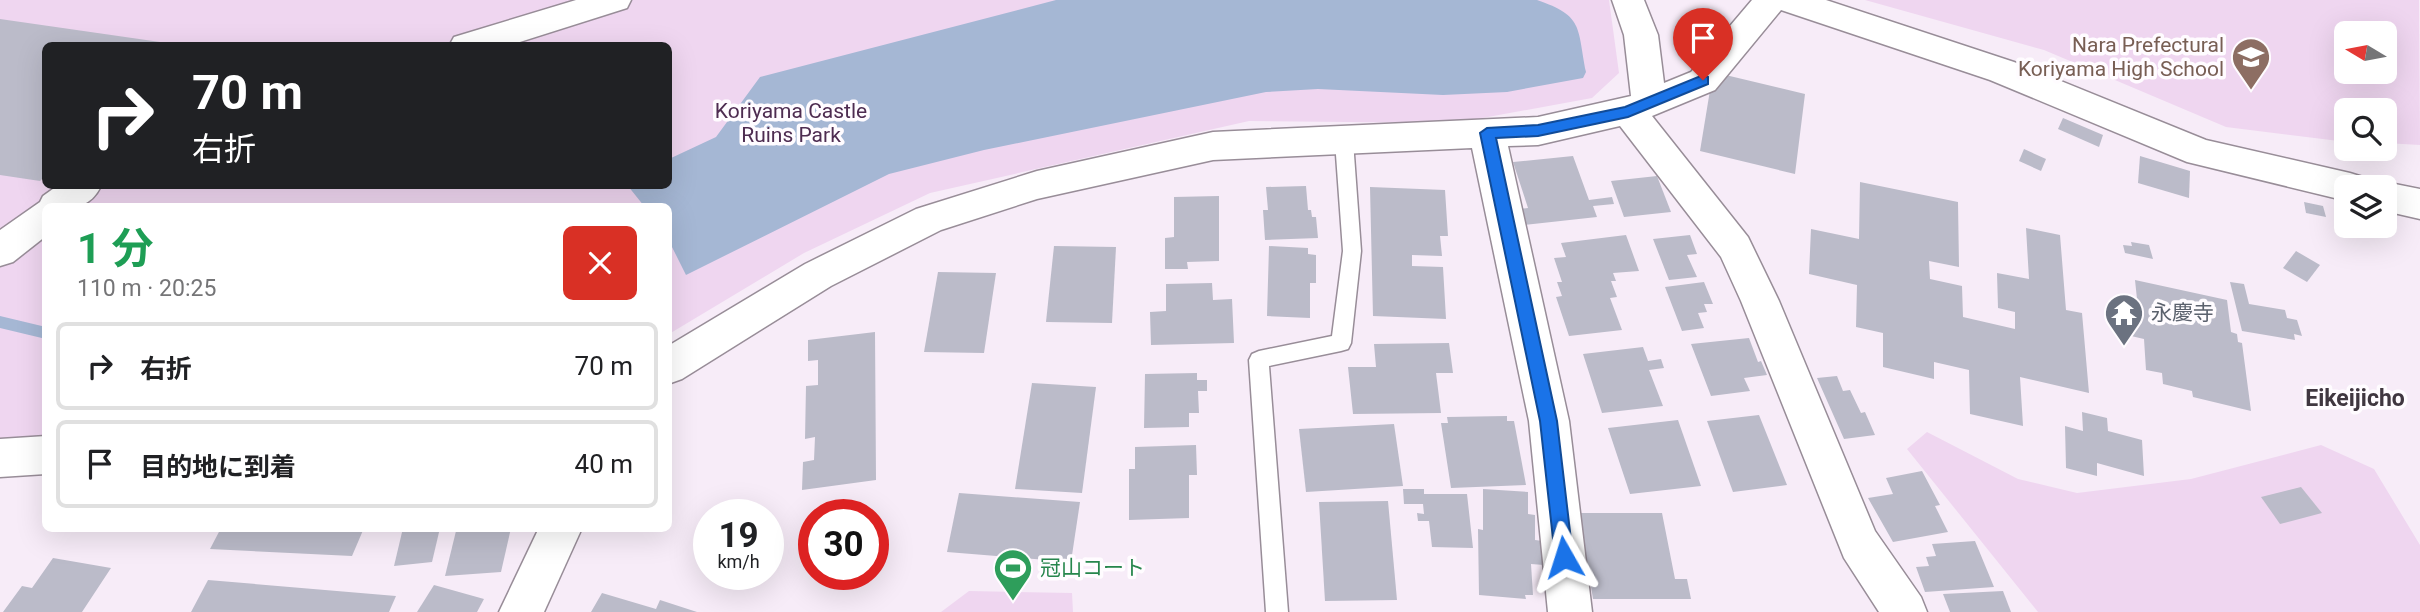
<!DOCTYPE html>
<html lang="ja">
<head>
<meta charset="utf-8">
<style>
	body { margin:0; font-family:Roboto,"Noto Sans JP",sans-serif; background:#f2f2f2; color:#202124; height:100vh; display:flex; flex-direction:column; font-size:26px; white-space:nowrap }
	* { box-sizing:border-box; margin:0 }
	p { font-size:23px; color:#757577 }
	.icon { flex:none; width:38px; height:38px; fill:none; stroke:currentColor; stroke-width:2; stroke-linecap:round; stroke-linejoin:round }
	.map { position:relative; flex:1; overflow:hidden }
	.details { position:absolute; left:42px; top:203px; width:630px; height:329px; display:flex; flex-direction:column; background:#fff; border-radius:10px; box-shadow:0 7px 28px #0002 }
	.details>* { flex:none }
	.hud { position:absolute; left:42px; top:42px; width:630px; height:147px; border-radius:10px; box-shadow:0 7px 28px #0002; background:#202124; color:#fff; overflow:hidden }
	.needle { width:46px; rotate:280deg }
	.controls { position:absolute; left:2334px; top:21px; display:grid; gap:14px }
	.controls a { display:grid; place-items:center; width:63px; height:63px; border-radius:10px; background:#fff; box-shadow:0 7px 28px #0002; font-size:35px }
	.speed { position:absolute; left:693px; top:499px; display:flex; gap:14px; font-size:35px; font-weight:700; text-align:center }
	.speed>* { display:grid; place-content:center; width:91px; height:91px; border-radius:50%; background:#fff; box-shadow:0 7px 28px #0002; line-height:1 }
	.speed small { font-size:18px; font-weight:400 }
	.speed .limit { border:10px solid #d22; background:#fff; color:#111 }
	.pin { position:absolute; display:grid; place-items:center; width:60px; height:60px; color:#fff; margin:-72px -30px; border-radius:50% 50% 50% 0; rotate:-45deg; box-shadow:0 0 7px #0007 }
	.pin .icon { rotate:45deg }
	.me { position:absolute; width:77px; margin:-38px; rotate:354deg; stroke-linejoin:round; filter:drop-shadow(0 0 5px #0008) }
	.turn { display:flex; align-items:center; gap:24px; height:147px; padding:0 35px; font-size:32px }
	.turn .icon { width:91px; height:91px; stroke-width:2.5 }
	.turn b { display:block; font-size:49px; line-height:60px }
	.round { display:grid; place-items:center; flex:none; width:74px; height:74px; border-radius:10px; background:#f2f2f2 }
	.summary { display:flex; align-items:center; justify-content:space-between; height:119px; padding:0 35px }
	h1 { font-size:42px; font-weight:700; line-height:52px; color:#1e9e55 }
	ul { padding:0; list-style:none }
	li { display:flex; align-items:center; gap:21px; height:88px; margin:0 14px 10px; padding:0 21px; border:4px solid #e0e0e0; border-radius:10px }
	li div { flex:1 }
	li b { display:block; font-size:26px }
	li em { font-style:normal }
	.map>svg:first-child { display:block }
	.green { fill:#efd6f0; fill-rule:evenodd }
	.water { fill:#a5b7d4 }
	.lines { fill:none; stroke-linecap:round; stroke-linejoin:round }
	.stream { fill:#a5b7d4; fill-rule:evenodd }
	.building { fill:#bbbbc9 }
	.service-casing { stroke:#988d98; stroke-width:3 }
	.minor-casing { stroke:#988d98; stroke-width:3 }
	.service { fill:#fff; fill-rule:evenodd }
	.minor { fill:#fff; fill-rule:evenodd }
	.route { fill:#1a73e8; stroke:#114b97; stroke-width:2 }
	.labels { text-anchor:middle; stroke-width:7; stroke-linejoin:round; paint-order:stroke }
	.education-label { font-size:21px; fill:#785e54; stroke:#fffcff; text-anchor:end }
	.park-label { font-size:21px; fill:#4e2c51; stroke:#fffcff }
	.worship-label { font-size:21px; fill:#5b616d; stroke:#fffcff; text-anchor:start }
	.leisure-label { font-size:21px; fill:#27864d; stroke:#fffcff; text-anchor:start }
	.neighbourhood-label { font-size:23px; font-weight:bold; fill:#403740; stroke:#fffcff }
</style>
</head>
<body>
<div class="map">
<svg width="2420" height="612" viewBox="0 0 2420 612">
	<rect width="100%" height="100%" fill="#f7ecf8"/>
	<g class="green">
		<path d="M0 0H1609L1619 73 1592 98 1455 123 1249 121 930 193 804 253 669 334 668 206H46L45 436 0 440ZM46 46H668V186H46Z"/>
		<path d="M1865 0H2419L2420 145 2385 143V110H2347V142L2226 127 2044 50ZM2347 33H2385V72H2347Z"/>
		<polygon points="1927,432 2018,479 2077,493 2191,479 2321,445 2374,469 2420,545 2420,612 2038,612 1907,449"/>
		<polygon points="969,591 1072,593 1073,612 941,612"/>
	</g>
	<path class="water" d="M1056 0H1537C1584 16 1577 27 1586 72L1583 78 1507 92 1443 95 1318 89 1266 92 984 150 889 174 686 275 669 241 668 206H644L628 186H668L669 159 716 137 760 77Z"/>
	<g class="lines">
		<polygon class="stream" points="0,316 46,327 46,339 0,328"/>
	</g>
	<g class="building">
		<polygon points="0,19 160,42 157,46 46,46 46,175 40,181 0,175"/>
		<polygon points="1713,72 1805,94 1795,174 1700,151"/>
		<polygon points="2063,118 2103,135 2099,147 2058,129"/>
		<polygon points="2024,149 2046,159 2041,171 2019,161"/>
		<polygon points="1573,156 1589,200 1612,197 1614,204 1593,206 1597,217 1524,225 1518,209 1528,208 1513,162"/>
		<polygon points="2140,156 2190,171 2189,198 2138,183"/>
		<polygon points="1657,176 1671,212 1624,217 1611,181"/>
		<polygon points="1860,182 1958,202 1959,267 1929,261 1930,279 1962,286 1963,317 2015,329 2015,312 1998,308 1997,273 2029,279 2026,228 2060,235 2066,310 2082,313 2089,393 2020,377 2023,426 1970,414 1969,370 1934,362 1934,379 1883,367 1883,333 1856,327 1857,285 1809,274 1811,229 1859,239"/>
		<polygon points="1306,186 1308,210 1311,210 1312,217 1316,217 1318,238 1265,240 1263,210 1268,210 1266,187"/>
		<polygon points="1370,187 1445,190 1448,236 1440,236 1442,256 1412,255 1412,266 1443,267 1446,319 1373,316"/>
		<polygon points="1219,196 1219,261 1187,262 1188,269 1165,269 1165,238 1174,237 1174,197"/>
		<polygon points="2304,202 2323,206 2326,217 2306,213"/>
		<polygon points="1626,235 1639,271 1613,273 1616,281 1611,281 1617,297 1610,298 1622,330 1569,336 1556,297 1562,296 1557,282 1562,282 1554,258 1566,257 1561,243"/>
		<polygon points="1690,235 1697,254 1687,255 1697,277 1669,280 1653,239"/>
		<polygon points="2131,242 2149,245 2153,259 2125,253 2123,245 2132,246"/>
		<polygon points="1054,246 1116,247 1112,323 1046,322"/>
		<polygon points="1269,246 1308,248 1308,254 1316,255 1316,283 1310,283 1310,318 1267,316"/>
		<polygon points="2296,251 2320,265 2307,282 2283,268"/>
		<polygon points="938,272 996,273 984,353 924,352"/>
		<polygon points="2135,280 2227,300 2231,332 2237,334 2238,342 2242,343 2251,411 2193,397 2192,391 2163,384 2162,373 2146,370 2144,339 2131,336 2127,297 2137,299"/>
		<polygon points="1704,282 1713,304 1704,304 1707,312 1698,313 1704,328 1682,331 1665,287"/>
		<polygon points="2230,282 2244,284 2249,304 2285,310 2287,318 2297,320 2302,336 2294,334 2295,340 2242,331"/>
		<polygon points="1212,283 1213,300 1232,299 1234,343 1151,345 1150,312 1166,311 1166,284"/>
		<polygon points="875,332 876,480 802,490 803,462 814,460 815,437 805,439 806,386 818,385 818,360 808,361 808,340"/>
		<polygon points="1749,338 1758,362 1761,361 1767,375 1744,378 1750,391 1711,396 1691,344"/>
		<polygon points="1449,343 1453,373 1436,373 1441,413 1353,414 1348,367 1376,367 1374,344"/>
		<polygon points="1643,347 1648,361 1661,359 1664,368 1649,370 1663,406 1602,413 1583,354"/>
		<polygon points="1197,373 1197,380 1207,380 1207,391 1198,391 1199,413 1189,413 1189,427 1144,428 1145,374"/>
		<polygon points="1837,376 1843,391 1850,390 1861,413 1865,412 1875,435 1844,439 1817,378"/>
		<polygon points="1032,383 1096,387 1082,493 1015,489"/>
		<polygon points="2082,412 2107,418 2108,431 2142,440 2144,476 2097,463 2097,476 2066,468 2065,426 2083,431"/>
		<polygon points="1759,415 1787,485 1733,492 1707,421"/>
		<polygon points="1507,416 1507,421 1514,421 1526,485 1451,488 1441,423 1448,423 1447,417"/>
		<polygon points="1678,420 1701,486 1630,494 1608,428"/>
		<polygon points="1394,424 1403,486 1306,492 1299,429"/>
		<polygon points="1196,445 1197,475 1189,475 1189,518 1129,520 1129,469 1135,469 1135,447"/>
		<polygon points="1922,471 1940,505 1935,506 1948,532 1893,542 1868,498 1893,494 1886,478"/>
		<polygon points="2301,487 2322,513 2280,524 2261,497"/>
		<polygon points="1403,489 1424,489 1424,494 1467,494 1473,548 1432,547 1429,521 1418,521 1417,513 1424,514 1423,504 1404,504"/>
		<polygon points="1483,489 1528,492 1528,514 1535,515 1535,540 1543,541 1544,565 1531,564 1533,595 1525,595 1526,599 1479,595 1478,529 1483,530"/>
		<polygon points="959,493 1080,502 1071,562 947,552"/>
		<polygon points="1388,501 1397,600 1325,601 1319,502"/>
		<polygon points="1579,513 1662,513 1675,579 1687,579 1691,599 1593,599"/>
		<polygon points="221,528 262,529 364,528 352,556 210,549"/>
		<polygon points="403,528 440,528 432,562 394,566"/>
		<polygon points="475,528 511,528 501,572 445,576 456,531"/>
		<polygon points="1975,541 1994,587 1925,592 1916,567 1929,566 1926,557 1936,556 1932,544"/>
		<polygon points="53,558 111,568 82,612 3,612 22,586 32,588"/>
		<polygon points="208,580 396,596 389,612 191,612"/>
		<polygon points="434,585 484,599 477,612 417,612"/>
		<polygon points="2003,591 2011,612 1950,612 1943,594"/>
		<polygon points="602,593 656,609 660,600 697,612 591,612"/>
	</g>
	<g class="lines">
		<g class="service-casing">
			<polygon id="service" points="1344,134 1350,136 1353,141 1361,251 1351,343 1348,349 1341,351 1269,366 1288,612 1266,612 1249,360 1252,354 1259,351 1332,336 1343,251 1335,141 1338,136"/>
		</g>
		<g class="minor-casing">
			<g id="minor">
				<polygon points="576,0 631,0 627,8 507,46 449,46 454,37"/>
				<polygon points="1612,0 1644,0 1658,35 1664,83 1691,72 1752,0 1826,0 2014,62 2206,140 2350,173 2363,177 2368,187 2347,187 2347,201 2187,162 1990,80 1781,10 1715,90 1652,116 1748,237 1779,301 1875,531 1921,597 1927,612 1879,612 1844,558 1741,301 1721,257 1620,126 1538,145 1508,146 1569,421 1592,612 1548,612 1529,421 1472,148 1213,160 1037,199 941,230 831,286 682,379 668,384 668,346 805,264 916,209 1037,171 1213,132 1538,117 1631,96 1624,35"/>
				<polygon points="2385,182 2420,189 2420,219 2385,211 2385,187 2371,187"/>
				<path d="M57 186H101C88 212 71 206 46 206V236L13 262 0 266V230L40 202 43 196Z"/>
				<polygon points="46,436 46,474 0,477 0,439"/>
				<polygon points="539,528 582,528 544,612 499,612"/>
			</g>
		</g>
		<use href="#service" class="service"/>
		<use href="#minor" class="minor"/>
	</g>
	<polygon class="route" points="1703,75 1708,77 1708,84 1628,117 1538,136 1496,138 1557,421 1573,557 1570,563 1564,565 1558,563 1555,557 1540,421 1480,133 1487,128 1538,125 1625,107"/>
	<defs>
		<g id="school-pin" transform="scale(2.0125)"><path d="M0 17L-7.5 6A9.5 9.5 0 1 1 7.5 6Z" fill="#8d6e63" stroke="#fffcff"/><path d="M0-5L7-2L0 1L-7-2ZM-4 1L0 2.5L4 1V4Q0 6-4 4Z" fill="#fff"/></g>
		<g id="temple-pin" transform="scale(2.0125)"><path d="M0 17L-7.5 6A9.5 9.5 0 1 1 7.5 6Z" fill="#6b7280" stroke="#fffcff"/><path d="M0-6L5-2H3V0L6.5 2.5H4V6H1.5V3h-3V6H-4V2.5H-6.5L-3 0V-2H-5Z" fill="#fff"/></g>
		<g id="stadium-pin" transform="scale(2.0125)"><path d="M0 17L-7.5 6A9.5 9.5 0 1 1 7.5 6Z" fill="#2e9e5b" stroke="#fffcff"/><path d="M0-5a6.5 5 0 1 0 0 10a6.5 5 0 1 0 0-10ZM-3.5-1.8h7v3.6h-7Z" fill="#fff"/></g>
	</defs>
	<g fill-rule="evenodd">
		<use href="#school-pin" x="2251" y="57"/>
		<use href="#temple-pin" x="2124" y="313"/>
		<use href="#stadium-pin" x="1013" y="568"/>
	</g>
	<g class="labels">
		<g class="education-label">
			<text x="2224" y="52">Nara Prefectural<tspan x="2224" dy="24">Koriyama High School</tspan></text>
		</g>
		<g class="park-label">
			<text x="791" y="118">Koriyama Castle<tspan x="791" dy="24">Ruins Park</tspan></text>
		</g>
		<g class="worship-label">
			<text x="2151" y="320">永慶寺</text>
		</g>
		<g class="leisure-label">
			<text x="1040" y="575">冠山コート</text>
		</g>
		<g class="neighbourhood-label">
			<text x="2355" y="406">Eikeijicho</text>
		</g>
	</g>
</svg>
<div class="controls">
<a><svg class="needle" viewBox="-14 -14 28 28"><path d="M0-13l5 13h-10z" fill="#e53935"/><path d="M0 13l5-13h-10z" fill="#757577"/></svg></a>
<a><svg class="icon" aria-label="search" viewBox="0 0 24 24"><circle cx="10" cy="10" r="6"/><path d="M15 15l6 6"/></svg></a>
<a><svg class="icon" aria-label="layers" viewBox="0 0 24 24"><path d="M12 4l9 5-9 5-9-5zM3 14l9 5 9-5"/></svg></a>
</div>
<div class="speed"><div>19<small>km/h</small></div><div class="limit">30</div></div>
<div class="pin" style="left:1703px;top:80px;background:#d93025"><svg class="icon" aria-label="arrive" viewBox="0 0 24 24"><path d="M6 21V4h12l-3 4 3 4H6"/></svg></div>
<svg class="me" style="left:1564px;top:557px" viewBox="-20 -20 40 40"><path d="M0-17L14 15 0 8-14 15z" fill="#1a73e8" stroke="#fff" stroke-width="4"/></svg>
<div class="hud">
<div class="turn"><svg class="icon" aria-label="right" viewBox="0 0 24 24"><path d="M7 20v-9h11M14 6l5 5-5 5"/></svg><div><b>70 m</b>右折</div></div>
</div>
<section class="details">
<div class="summary"><div><h1>1 分</h1><p>110 m · 20:25</p></div><a class="round" style="background:#d93025;color:#fff"><svg class="icon" aria-label="close" viewBox="0 0 24 24"><path d="M6 6l12 12M18 6L6 18"/></svg></a></div>
<ul>
<li><svg class="icon" aria-label="right" viewBox="0 0 24 24"><path d="M7 20v-9h11M14 6l5 5-5 5"/></svg><div><b>右折</b></div><em>70 m</em></li>
<li><svg class="icon" aria-label="arrive" viewBox="0 0 24 24"><path d="M6 21V4h12l-3 4 3 4H6"/></svg><div><b>目的地に到着</b></div><em>40 m</em></li>
</ul>
</section>
</div>
</body>
</html>
